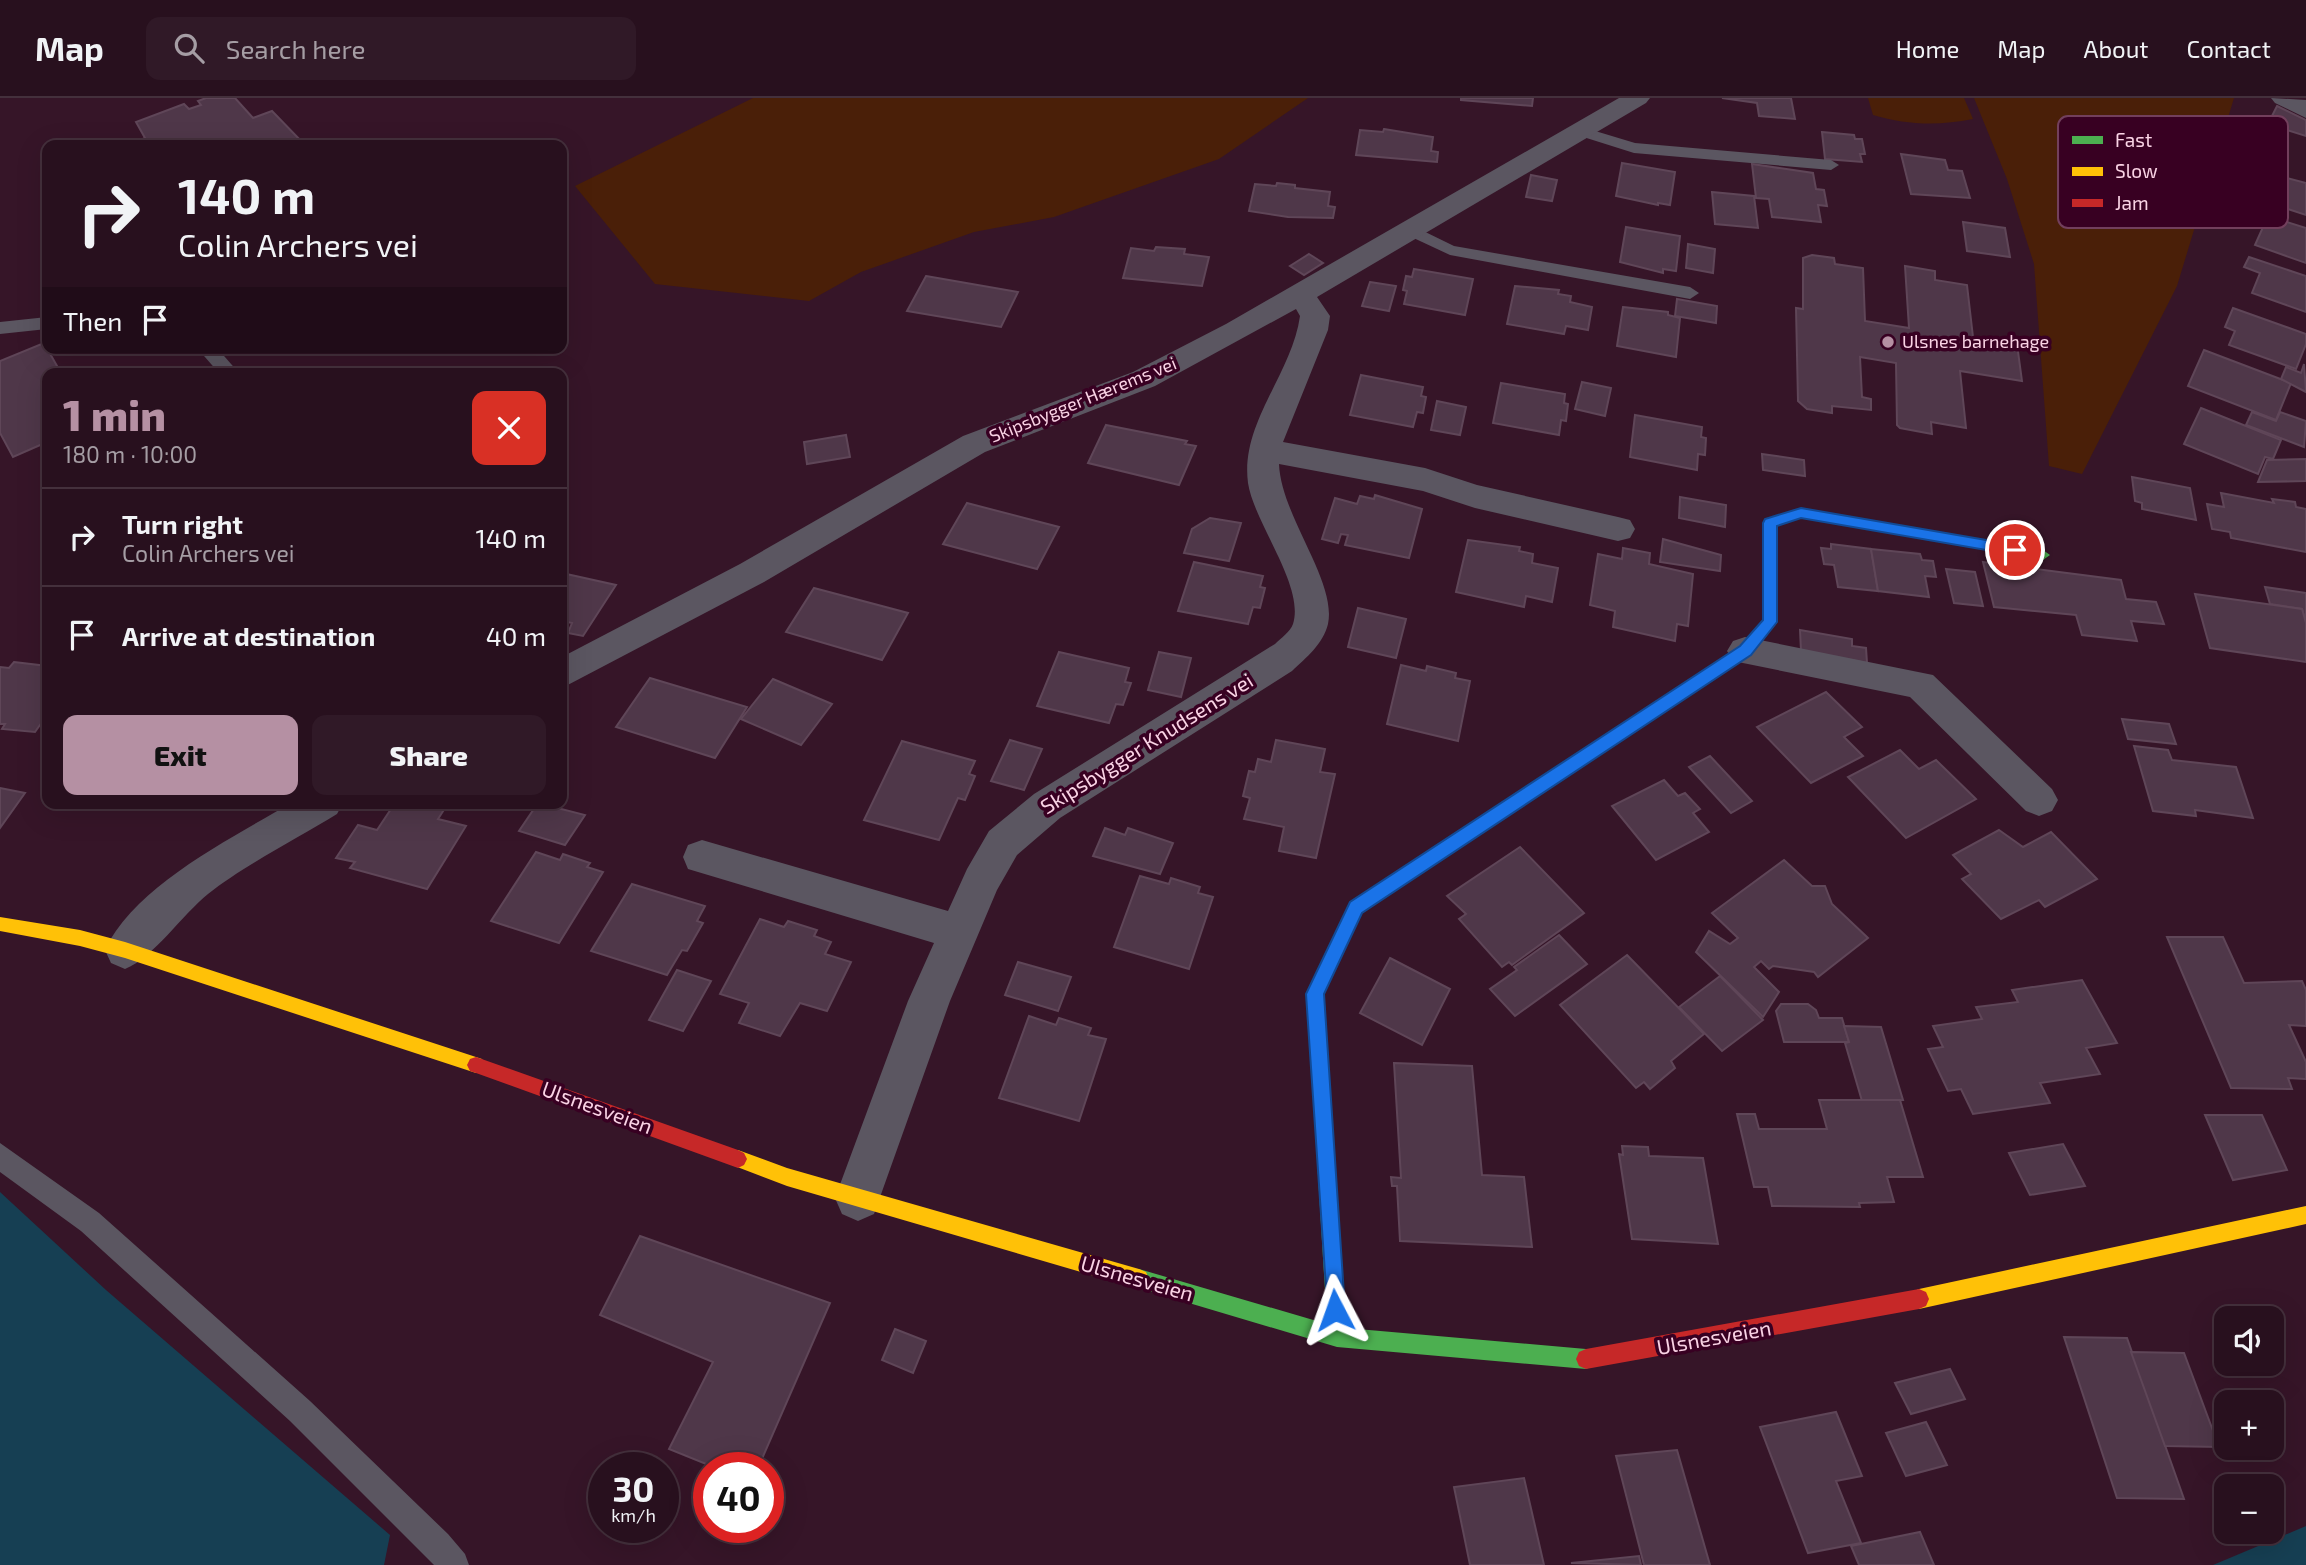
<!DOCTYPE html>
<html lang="en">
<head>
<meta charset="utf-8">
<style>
	body { margin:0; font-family:"Exo 2",sans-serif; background:#301927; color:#f1f3f6; height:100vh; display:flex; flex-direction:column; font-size:26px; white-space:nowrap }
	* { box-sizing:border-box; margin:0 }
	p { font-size:23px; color:#a59da4 }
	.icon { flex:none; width:38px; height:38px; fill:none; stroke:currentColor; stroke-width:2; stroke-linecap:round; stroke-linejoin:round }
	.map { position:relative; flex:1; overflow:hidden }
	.sheet { position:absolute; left:42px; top:270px; width:525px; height:441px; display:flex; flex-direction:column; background:#28101e; border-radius:14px; box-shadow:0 7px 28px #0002,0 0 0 2px #44303c }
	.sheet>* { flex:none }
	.top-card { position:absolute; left:42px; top:42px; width:525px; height:214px; border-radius:14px; box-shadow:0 7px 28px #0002,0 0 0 2px #44303c; background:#28101e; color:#f1f3f6; overflow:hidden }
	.fabs { position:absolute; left:2214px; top:1208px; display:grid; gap:14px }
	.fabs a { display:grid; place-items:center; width:70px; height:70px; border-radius:14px; background:#28101e; box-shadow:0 7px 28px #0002,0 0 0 2px #44303c; font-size:35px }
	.speed { position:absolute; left:588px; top:1354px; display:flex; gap:14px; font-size:35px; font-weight:700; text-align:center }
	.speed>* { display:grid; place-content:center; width:91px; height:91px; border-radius:50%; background:#28101e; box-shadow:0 7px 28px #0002,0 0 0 2px #44303c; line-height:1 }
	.speed small { font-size:18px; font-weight:400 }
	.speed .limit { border:10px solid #d22; background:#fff; color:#111 }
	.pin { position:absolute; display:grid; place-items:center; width:60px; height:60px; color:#fff; margin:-30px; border:4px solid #fff; border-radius:50%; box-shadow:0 2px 7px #0007 }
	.me { position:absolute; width:77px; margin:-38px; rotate:356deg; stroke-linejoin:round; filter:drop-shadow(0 0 5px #0008) }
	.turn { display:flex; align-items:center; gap:24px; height:147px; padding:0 21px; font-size:32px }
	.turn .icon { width:91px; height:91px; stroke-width:2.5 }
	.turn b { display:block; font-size:49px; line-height:60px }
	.then { display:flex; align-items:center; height:66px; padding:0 21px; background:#0003; gap:14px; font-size:26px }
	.round { display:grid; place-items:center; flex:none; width:74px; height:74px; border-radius:14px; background:#301927 }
	.head { display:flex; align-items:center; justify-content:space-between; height:119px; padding:0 21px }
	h1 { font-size:42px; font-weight:800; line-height:52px; color:#b590a3 }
	.cta { display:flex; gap:14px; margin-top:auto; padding:14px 21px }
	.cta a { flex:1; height:80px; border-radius:14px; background:#b590a3; color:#111; font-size:28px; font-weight:800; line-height:80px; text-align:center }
	.cta a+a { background:#301927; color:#f1f3f6 }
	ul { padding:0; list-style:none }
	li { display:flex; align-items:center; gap:21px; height:98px; padding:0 21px; border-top:2px solid #44303c }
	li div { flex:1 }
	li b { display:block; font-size:26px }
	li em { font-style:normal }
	header { display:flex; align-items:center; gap:42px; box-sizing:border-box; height:98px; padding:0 35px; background:#28101e; border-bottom:2px solid #44303c }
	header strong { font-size:33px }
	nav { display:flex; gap:38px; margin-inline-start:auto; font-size:24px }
	.search { width:490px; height:63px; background:#301927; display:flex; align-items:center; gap:18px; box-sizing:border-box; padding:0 24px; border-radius:14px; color:#a59da4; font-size:26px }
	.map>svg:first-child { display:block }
	.green { fill:#4a1f08 }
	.water { fill:#163f53 }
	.building { fill:#4f3749; stroke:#5f4658; stroke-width:2 }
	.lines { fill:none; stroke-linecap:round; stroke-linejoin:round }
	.lane { fill:#5b5661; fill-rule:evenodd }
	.street { fill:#5b5661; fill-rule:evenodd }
	.fast { fill:#4caf50; fill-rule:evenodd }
	.slow { fill:#ffc107; fill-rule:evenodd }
	.jam { fill:#c62828; fill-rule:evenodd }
	.route { fill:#1a73e8; stroke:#114b97; stroke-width:2 }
	.poi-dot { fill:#b590a3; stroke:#380022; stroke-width:2.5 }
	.labels { text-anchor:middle; stroke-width:7; stroke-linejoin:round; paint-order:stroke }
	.far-poi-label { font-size:18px; fill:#fad3e5; stroke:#380022; text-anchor:start }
	.far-street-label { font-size:18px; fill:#fad3e5; stroke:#380022 }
	.street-label { font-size:21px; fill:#fad3e5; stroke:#380022 }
	.key { fill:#380022; stroke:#723f5c; stroke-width:2 }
	.key-label { font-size:19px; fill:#fad3e5 }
</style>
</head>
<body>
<header>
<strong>Map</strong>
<div class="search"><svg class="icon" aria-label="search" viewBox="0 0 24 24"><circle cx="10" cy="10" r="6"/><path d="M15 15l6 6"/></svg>Search here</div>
<nav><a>Home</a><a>Map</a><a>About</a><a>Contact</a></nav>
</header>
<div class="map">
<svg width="2306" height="1467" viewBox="0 0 2306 1467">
	<rect width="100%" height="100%" fill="#361528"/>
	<g class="green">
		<polygon points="753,0 1308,0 1219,61 1054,119 974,134 861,174 809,203 655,186 575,88"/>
		<path d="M1868 0H1964L1973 21C1938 28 1907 27 1873 17Z"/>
		<polygon points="1974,0 2234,0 2177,188 2082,376 2049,368 2034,166 2007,81"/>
	</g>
	<g class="water">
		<polygon points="0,1094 106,1192 390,1437 384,1467 0,1467"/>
		<polygon points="2306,1428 2306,1467 2213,1467"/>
	</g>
	<g class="building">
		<polygon points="206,0 235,0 253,20 272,13 305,47 139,47 136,44 145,40 136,24 184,6 189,11 201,7 198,3"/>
		<polygon points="1461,0 1533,0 1532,8 1461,2"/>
		<polygon points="1722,0 1791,0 1795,21 1759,18 1757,5"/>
		<polygon points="2277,8 2306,22 2306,38 2268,26"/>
		<polygon points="1384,31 1433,39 1431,53 1438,54 1437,64 1356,57 1360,32 1383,34"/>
		<polygon points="1822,34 1854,37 1855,41 1862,41 1865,56 1860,56 1862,64 1825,61"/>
		<polygon points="1901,56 1945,62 1948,72 1962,73 1970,100 1911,96"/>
		<polygon points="1622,65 1675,74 1670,107 1658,105 1658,107 1616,98"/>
		<polygon points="1752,66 1813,75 1816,91 1824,92 1827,108 1818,107 1821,124 1772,119 1769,101 1756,100"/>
		<polygon points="2272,76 2306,85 2306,117 2270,105 2276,92 2266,89"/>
		<polygon points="1531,77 1557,82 1552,103 1526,99"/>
		<polygon points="1277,85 1295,87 1295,90 1330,94 1328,108 1335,109 1333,120 1288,119 1249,113 1255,86 1276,88"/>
		<polygon points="1712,94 1754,98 1758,130 1715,126"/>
		<polygon points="2268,118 2306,130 2306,165 2255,147"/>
		<polygon points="1963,124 2005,130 2010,159 1967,153"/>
		<polygon points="1626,129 1680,138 1676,173 1663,171 1663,175 1620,164"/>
		<polygon points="1688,146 1715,151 1713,175 1686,170"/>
		<polygon points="1156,149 1185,151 1184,156 1209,159 1202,188 1123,180 1131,150 1154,153"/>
		<polygon points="1309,156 1323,165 1304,177 1290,168"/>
		<polygon points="1812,157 1834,160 1835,166 1863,170 1865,223 1909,230 1905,168 1935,173 1935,182 1967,187 1973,239 2017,246 2022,283 1960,273 1966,330 1931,324 1932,336 1900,330 1897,327 1896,265 1860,259 1862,299 1871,301 1871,312 1832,308 1832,315 1807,311 1798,303 1796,210 1803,211 1803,160"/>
		<polygon points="2249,159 2306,178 2306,214 2252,195 2260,175 2244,169"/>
		<polygon points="1414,171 1473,181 1465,217 1404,206 1407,193 1403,192 1406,178 1412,179"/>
		<polygon points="926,178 1018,194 1001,229 907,213"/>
		<polygon points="1370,184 1396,188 1389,213 1362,208"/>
		<polygon points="1515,188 1559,192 1558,196 1571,198 1570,204 1592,209 1588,232 1566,228 1564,236 1507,226"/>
		<polygon points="1677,201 1717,208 1716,225 1675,218"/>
		<polygon points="1623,209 1668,214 1668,217 1680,220 1676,259 1617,248"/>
		<polygon points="2233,210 2306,236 2306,246 2296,271 2229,247 2235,233 2225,229"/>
		<polygon points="44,245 61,275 47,275 47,344 13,359 0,335 0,263"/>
		<polygon points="2204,252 2291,285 2276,322 2188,288"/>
		<polygon points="2304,266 2306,294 2281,281 2286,269 2301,275"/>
		<polygon points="1361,277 1423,289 1421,298 1426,299 1423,315 1417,314 1413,329 1350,317"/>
		<polygon points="1582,284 1611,290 1605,318 1575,311"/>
		<polygon points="1501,285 1565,296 1564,305 1568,306 1566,323 1561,322 1559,337 1493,325"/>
		<polygon points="1437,303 1466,309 1460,337 1431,332"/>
		<polygon points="2201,310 2281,342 2273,361 2265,359 2258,376 2184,346"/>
		<polygon points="2252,314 2276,323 2280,314 2306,323 2304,349 2246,327"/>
		<polygon points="1635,317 1702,329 1701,339 1706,340 1705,357 1698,356 1697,372 1630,359"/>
		<polygon points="1106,327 1187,343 1185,346 1196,348 1179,387 1088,365"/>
		<polygon points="846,337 850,359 807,366 804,344"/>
		<polygon points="1762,356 1804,362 1805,378 1763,372"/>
		<polygon points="2306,361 2306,383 2258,384 2267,362"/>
		<polygon points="2132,379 2190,390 2196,422 2142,411 2142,405 2135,403"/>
		<polygon points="2221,395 2274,405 2272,401 2295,404 2296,409 2306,411 2306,454 2231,440 2230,434 2212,431 2207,406 2224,409"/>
		<polygon points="1375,397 1422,411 1409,460 1345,447 1348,437 1341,436 1338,445 1322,441 1335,400 1357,406 1360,398 1374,401"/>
		<polygon points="1680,399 1726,407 1725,429 1679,420"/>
		<polygon points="967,405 1059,429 1037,471 943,446"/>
		<polygon points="1210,420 1241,425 1229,463 1184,455 1192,431"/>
		<polygon points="1663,441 1721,457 1720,473 1660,464"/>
		<polygon points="1468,442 1520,449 1519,453 1533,456 1532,465 1558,470 1552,504 1526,498 1524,509 1456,494"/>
		<polygon points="1831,446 1871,451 1878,493 1838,489 1834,467 1824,466 1821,450 1831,451"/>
		<polygon points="1623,450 1650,455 1649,466 1693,476 1688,528 1677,526 1675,543 1613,529 1615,513 1590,507 1598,456 1622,461"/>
		<polygon points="1871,451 1920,456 1922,462 1933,463 1936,479 1925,478 1929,499 1878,493"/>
		<polygon points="1194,464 1263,478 1260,489 1265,490 1260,510 1253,509 1248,526 1178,513"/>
		<polygon points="1983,464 2121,482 2126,501 2156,504 2164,526 2131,523 2137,543 2082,537 2076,517 1994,509"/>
		<polygon points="1946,471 1975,474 1983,508 1954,505"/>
		<polygon points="562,475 616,487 583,538 568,535 572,525 562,523"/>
		<polygon points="2265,489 2306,495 2306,525 2302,511 2270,506"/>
		<polygon points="814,490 908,515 882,562 786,534"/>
		<polygon points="2195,496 2302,511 2306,525 2306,564 2210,550"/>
		<polygon points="1358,510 1406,521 1396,560 1348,549"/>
		<polygon points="1800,532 1852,541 1852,548 1866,550 1867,565 1801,553"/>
		<polygon points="1059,554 1129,570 1125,584 1131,585 1123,607 1116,606 1109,625 1037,608"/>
		<polygon points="1159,554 1191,560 1181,599 1148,592"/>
		<polygon points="14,564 47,568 47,617 35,634 2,631 5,626 0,626 0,569 9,570"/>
		<polygon points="1401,567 1426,573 1427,568 1456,575 1455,580 1470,583 1458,643 1387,626"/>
		<polygon points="650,580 747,609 715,660 616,629"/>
		<polygon points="773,581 832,606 801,647 741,621"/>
		<polygon points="1826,594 1862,629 1844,639 1863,658 1811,685 1757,629"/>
		<polygon points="2122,621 2169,626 2176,646 2128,641"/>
		<polygon points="1010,642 1042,651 1024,692 991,683"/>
		<polygon points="1276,642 1325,651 1320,674 1335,676 1316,760 1279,753 1284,729 1244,721 1250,700 1243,698 1249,673 1255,674 1258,661 1271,664"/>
		<polygon points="902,643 975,663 969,676 975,678 965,702 958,700 939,742 864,722"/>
		<polygon points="2134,648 2168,652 2172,662 2236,669 2253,720 2195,712 2196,718 2153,713"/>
		<polygon points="1900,652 1919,671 1936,662 1976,701 1906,740 1848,679"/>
		<polygon points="1710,658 1752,703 1731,715 1689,669"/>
		<polygon points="1664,682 1678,698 1685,695 1700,711 1693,715 1709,734 1656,762 1612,708"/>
		<polygon points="0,690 25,695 0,730"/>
		<polygon points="395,705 447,707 438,721 466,728 427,791 350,770 355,764 336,760 358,727 377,732"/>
		<polygon points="538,705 585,717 565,747 519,733"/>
		<polygon points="1105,730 1125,737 1128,730 1173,745 1160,776 1093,758"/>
		<polygon points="1999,732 2023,749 2051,734 2097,781 2045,809 2039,802 2001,821 1962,781 1971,776 1953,757"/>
		<polygon points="1520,749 1584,815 1512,867 1509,864 1502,869 1459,821 1466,816 1447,798"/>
		<polygon points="536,754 560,762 563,756 590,765 587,769 603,774 559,845 491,823"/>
		<polygon points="1784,762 1812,788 1825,788 1832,806 1868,840 1818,879 1814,874 1773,868 1769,871 1761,863 1754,869 1779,894 1763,919 1696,854 1709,833 1730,846 1738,840 1712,815"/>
		<polygon points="1140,778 1169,786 1171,780 1200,789 1198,795 1213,799 1189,871 1114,849"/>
		<polygon points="632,786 705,808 697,823 703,825 687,853 682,852 667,877 591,853"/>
		<polygon points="760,821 784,829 788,823 817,832 814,838 831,844 825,856 851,864 827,913 800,905 780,938 739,925 749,905 720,896"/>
		<polygon points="1559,837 1587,866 1515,918 1490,891 1517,872 1514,869"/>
		<polygon points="2167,839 2223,839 2244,885 2302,883 2306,892 2306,928 2289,927 2306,964 2306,981 2288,980 2292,991 2231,990"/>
		<polygon points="1627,857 1704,936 1671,963 1675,970 1650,991 1644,984 1636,990 1560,907"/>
		<polygon points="1390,860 1450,891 1422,947 1360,915"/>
		<polygon points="1018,864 1071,879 1058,913 1005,897"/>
		<polygon points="677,872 711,883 683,933 649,922"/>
		<polygon points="1720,878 1763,922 1722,953 1679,909"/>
		<polygon points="2082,882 2117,945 2086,950 2100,976 2040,985 2050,1005 1973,1016 1961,991 1948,993 1928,951 1943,949 1933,928 1982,921 1976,909 2018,904 2012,892"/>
		<polygon points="1781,906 1808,906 1816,912 1819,920 1842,920 1849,944 1784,944 1776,913"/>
		<polygon points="1029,918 1056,927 1059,920 1091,930 1088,937 1106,941 1079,1023 999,1000"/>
		<polygon points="1844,928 1881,929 1903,1002 1862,1003 1845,945 1849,944"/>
		<polygon points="1394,965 1472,968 1482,1077 1524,1079 1532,1149 1400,1143 1397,1088 1392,1088 1391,1079 1401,1080"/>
		<polygon points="1819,1002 1900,1002 1923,1079 1887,1079 1894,1104 1859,1105 1860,1109 1772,1108 1768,1089 1754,1089 1737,1016 1755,1016 1759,1031 1827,1031"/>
		<polygon points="2205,1017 2262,1017 2287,1072 2233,1082"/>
		<polygon points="2063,1046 2085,1088 2030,1097 2009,1055"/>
		<polygon points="1622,1048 1648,1049 1649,1058 1703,1060 1718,1146 1632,1141 1619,1056 1623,1057"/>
		<polygon points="640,1138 830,1205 758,1370 716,1370 669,1351 713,1264 600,1217"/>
		<polygon points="895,1231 926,1243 913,1275 882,1262"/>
		<polygon points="2064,1239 2127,1240 2184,1401 2117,1400"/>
		<polygon points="2131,1254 2184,1255 2219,1349 2165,1348"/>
		<polygon points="1950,1271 1965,1301 1911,1316 1895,1285"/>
		<polygon points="1836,1314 1862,1378 1836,1383 1861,1445 1808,1455 1760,1329"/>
		<polygon points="1926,1324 1947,1367 1906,1378 1886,1335"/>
		<polygon points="1677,1352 1710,1467 1644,1467 1616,1358"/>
		<polygon points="1524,1380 1544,1467 1470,1467 1454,1389"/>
		<polygon points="1920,1434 1934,1467 1859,1467 1851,1448"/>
		<polygon points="1639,1458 1641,1467 1571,1465"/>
	</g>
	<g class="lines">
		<g class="lane">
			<polygon points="1582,29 1635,45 1831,62 1839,67 1831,72 1634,55 1577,37 1574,34"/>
			<polygon points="1411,127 1454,148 1690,189 1699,195 1690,201 1450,157 1405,136 1405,128"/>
			<polygon points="47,219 47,231 0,236 0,224"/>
			<polygon points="197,250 217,250 239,275 219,275"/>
			<polygon points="0,1045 99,1115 310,1303 448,1436 465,1456 469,1467 434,1467 290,1323 81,1133 0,1074"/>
		</g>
		<g class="street">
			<path d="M1619 0H1650L1646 5 1317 199 1330 218 1328 232 1283 344 1425 370 1477 387 1618 419 1630 422 1635 431 1630 440 1618 443 1475 410 1423 393 1279 366C1281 418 1337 483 1328 526 1323 546 1306 560 1292 573L1060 720 1017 757 997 792 950 903 874 1116 858 1123 842 1116 835 1100 908 903 934 845 688 771 683 759 688 747 702 742 948 813 967 771 989 733 1034 696 1275 546C1281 540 1290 534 1293 526 1305 488 1254 425 1248 385 1240 325 1292 276 1300 218L1296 211 1155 288 985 354 764 484 562 590V559L740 466 963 338 1133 274 1226 226Z"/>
			<polygon points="2271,0 2306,2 2306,20 2275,5"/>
			<polygon points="1745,539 1933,577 2052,691 2058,702 2052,713 2039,718 2026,713 1910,599 1733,563 1727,553 1733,543"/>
			<path d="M291 705H343L337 716C298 740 243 768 208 796 183 816 153 860 125 871L111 865 105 852C134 788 232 740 291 705Z"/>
		</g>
		<g class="fast">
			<polygon points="1801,410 2043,452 2050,457 2043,462 1801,420 1777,428 1777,525 1770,531 1763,525 1763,425 1765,421"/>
			<polygon points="1459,735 1465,737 1467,742 1465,747 1362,815 1323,896 1346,1230 1586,1251 1593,1254 1596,1261 1593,1268 1586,1271 1337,1249 1132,1188 1129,1181 1132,1174 1139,1171 1327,1226 1307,896 1350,805"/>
		</g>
		<g class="slow">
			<polygon points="0,819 80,832 125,844 476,959 482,961 485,967 482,973 476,975 125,860 80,848 0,833"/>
			<polygon points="738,1052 787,1070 1139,1171 1146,1174 1149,1181 1146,1188 1139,1191 787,1088 732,1067 729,1061 732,1055"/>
			<polygon points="2306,1108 2306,1126 1919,1211 1912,1208 1909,1201 1912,1194 1919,1191"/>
		</g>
		<g class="jam">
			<polygon points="1770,519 1777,525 1750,557 1465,747 1459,749 1453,747 1451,742 1453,737 1740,549 1765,521"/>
			<polygon points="476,959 738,1052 744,1055 747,1061 744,1067 738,1070 476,975 470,973 467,967 470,961"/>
			<polygon points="1919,1191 1926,1194 1929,1201 1926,1208 1919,1211 1586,1271 1579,1268 1576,1261 1579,1254 1586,1251"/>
		</g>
	</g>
	<polygon class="route" points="1801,410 2015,447 2022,452 2015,457 1801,420 1777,428 1777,524 1751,557 1362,815 1324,896 1345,1212 1342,1219 1335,1222 1328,1219 1306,896 1350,804 1740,548 1763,522 1763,425 1765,421"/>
	<circle class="poi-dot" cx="1888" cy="244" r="7"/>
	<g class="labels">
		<g class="far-poi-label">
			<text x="1902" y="250">Ulsnes barnehage</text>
		</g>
		<g class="far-street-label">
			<text transform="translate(1083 302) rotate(-22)" y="6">Skipsbygger Hærems vei</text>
		</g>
		<g class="street-label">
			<text transform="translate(1147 646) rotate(-32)" y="7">Skipsbygger Knudsens vei</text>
			<text transform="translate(597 1010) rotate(20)" y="7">Ulsnesveien</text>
			<text transform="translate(1137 1181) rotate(16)" y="7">Ulsnesveien</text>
			<text transform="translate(1714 1240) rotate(-10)" y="7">Ulsnesveien</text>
		</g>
	</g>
	<rect x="2058" y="18" width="230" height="112" rx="10" class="key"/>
	<rect x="2072" y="38" width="31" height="8" fill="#4caf50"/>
	<rect x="2072" y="69" width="31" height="9" fill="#ffc107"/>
	<rect x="2072" y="101" width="31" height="8" fill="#c62828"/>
	<g class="key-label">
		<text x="2115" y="49">Fast</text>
		<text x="2115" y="80">Slow</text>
		<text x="2115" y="112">Jam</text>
	</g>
</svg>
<div class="fabs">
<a><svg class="icon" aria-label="sound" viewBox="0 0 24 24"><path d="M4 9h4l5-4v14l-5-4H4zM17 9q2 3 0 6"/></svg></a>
<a>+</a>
<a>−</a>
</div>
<div class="speed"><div>30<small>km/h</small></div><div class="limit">40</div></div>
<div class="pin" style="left:2015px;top:452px;background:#d93025"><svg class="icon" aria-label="arrive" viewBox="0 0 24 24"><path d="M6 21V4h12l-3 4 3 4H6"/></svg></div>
<svg class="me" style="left:1335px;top:1212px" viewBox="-20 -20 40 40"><path d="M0-17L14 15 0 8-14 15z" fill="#1a73e8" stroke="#fff" stroke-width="4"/></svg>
<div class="top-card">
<div class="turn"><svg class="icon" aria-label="right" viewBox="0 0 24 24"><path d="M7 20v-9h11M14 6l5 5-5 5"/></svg><div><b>140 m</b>Colin Archers vei</div></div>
<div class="then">Then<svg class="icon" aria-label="arrive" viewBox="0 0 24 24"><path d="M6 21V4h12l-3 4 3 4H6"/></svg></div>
</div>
<section class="sheet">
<div class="head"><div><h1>1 min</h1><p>180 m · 10:00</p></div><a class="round" style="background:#d93025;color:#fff"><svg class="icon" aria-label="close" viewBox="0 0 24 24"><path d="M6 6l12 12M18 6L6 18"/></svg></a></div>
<ul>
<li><svg class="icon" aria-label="right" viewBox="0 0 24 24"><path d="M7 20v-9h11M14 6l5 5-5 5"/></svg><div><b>Turn right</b><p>Colin Archers vei</p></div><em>140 m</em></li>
<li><svg class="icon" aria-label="arrive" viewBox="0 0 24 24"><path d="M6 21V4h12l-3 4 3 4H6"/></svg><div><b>Arrive at destination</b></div><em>40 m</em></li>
</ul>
<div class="cta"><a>Exit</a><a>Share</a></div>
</section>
</div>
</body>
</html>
